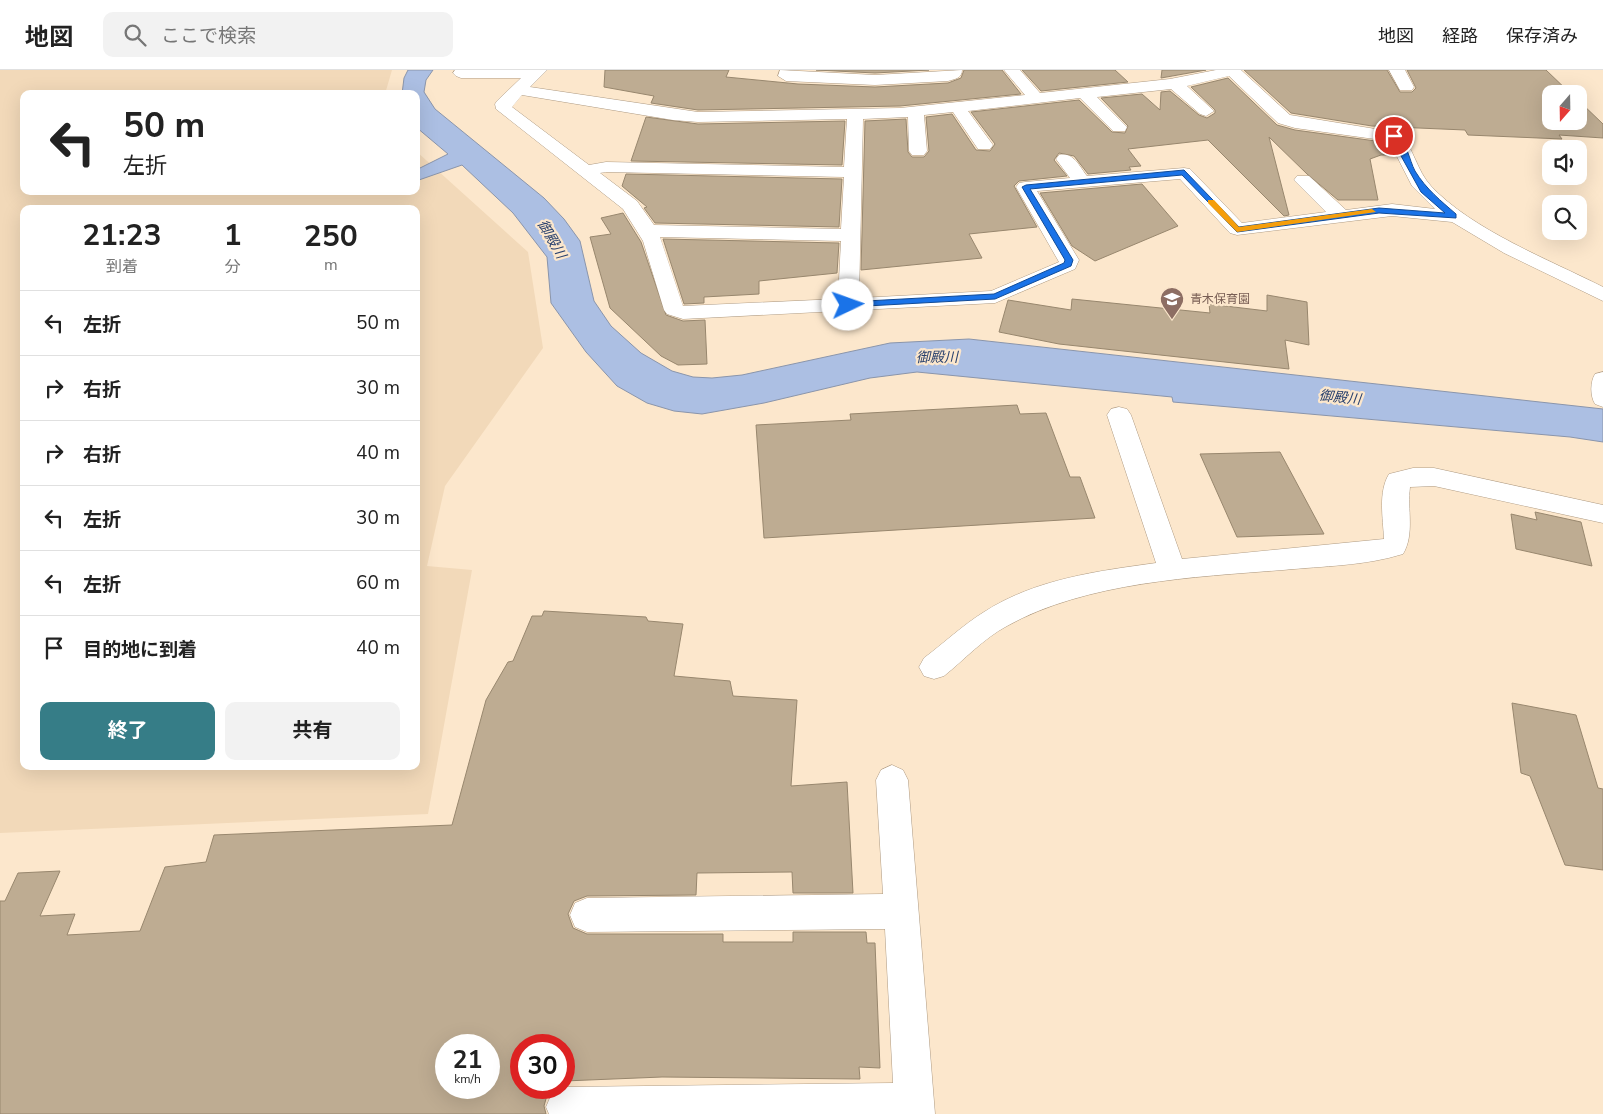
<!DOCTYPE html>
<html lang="ja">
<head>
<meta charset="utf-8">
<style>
	body { margin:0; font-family:"Nunito Sans","Noto Sans JP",sans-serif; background:#f2f2f2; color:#222; height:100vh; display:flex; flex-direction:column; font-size:19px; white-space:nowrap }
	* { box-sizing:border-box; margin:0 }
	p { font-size:16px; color:#767676 }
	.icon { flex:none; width:28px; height:28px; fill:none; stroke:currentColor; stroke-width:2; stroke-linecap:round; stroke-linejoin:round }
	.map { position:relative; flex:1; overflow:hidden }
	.side { position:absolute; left:20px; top:135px; width:400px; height:565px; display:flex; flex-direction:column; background:#fff; border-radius:10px; box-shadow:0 5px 20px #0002 }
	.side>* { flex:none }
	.hud { position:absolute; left:20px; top:20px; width:400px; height:105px; border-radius:10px; box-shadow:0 5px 20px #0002; background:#fff; color:#222; overflow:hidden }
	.needle { width:32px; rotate:200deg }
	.controls { position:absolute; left:1542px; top:15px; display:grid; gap:10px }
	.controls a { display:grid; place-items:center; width:45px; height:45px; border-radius:10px; background:#fff; box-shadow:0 5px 20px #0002; font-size:25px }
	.speed { position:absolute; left:435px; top:964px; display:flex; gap:10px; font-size:25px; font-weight:700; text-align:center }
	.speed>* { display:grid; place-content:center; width:65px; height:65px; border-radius:50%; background:#fff; box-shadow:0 5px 20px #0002; line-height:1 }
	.speed small { font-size:12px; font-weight:400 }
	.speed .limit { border:8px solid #d22; background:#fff; color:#111 }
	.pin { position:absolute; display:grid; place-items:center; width:42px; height:42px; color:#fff; margin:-21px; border:2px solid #fff; border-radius:50%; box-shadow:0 1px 5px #0007 }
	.me { position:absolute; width:55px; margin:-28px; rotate:87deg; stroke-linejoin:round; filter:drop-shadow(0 0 4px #0008) }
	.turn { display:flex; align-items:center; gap:18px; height:105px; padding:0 20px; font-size:22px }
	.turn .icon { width:65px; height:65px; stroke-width:2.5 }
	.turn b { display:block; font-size:35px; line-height:42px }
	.eta { display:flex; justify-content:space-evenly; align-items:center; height:85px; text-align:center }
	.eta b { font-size:30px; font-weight:700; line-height:35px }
	.cta { display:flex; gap:10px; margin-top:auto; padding:10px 20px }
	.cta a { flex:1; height:58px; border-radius:10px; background:#367d87; color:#fff; font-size:20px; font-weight:700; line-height:58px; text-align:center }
	.cta a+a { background:#f2f2f2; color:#222 }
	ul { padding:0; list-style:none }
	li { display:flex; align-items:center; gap:15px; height:65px; padding:0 20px; border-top:1px solid #e0e0e0 }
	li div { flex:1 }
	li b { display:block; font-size:19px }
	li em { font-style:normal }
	header { display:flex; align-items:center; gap:30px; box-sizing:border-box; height:70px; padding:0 25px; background:#fff; border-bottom:1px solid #e0e0e0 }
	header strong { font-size:24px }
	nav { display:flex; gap:28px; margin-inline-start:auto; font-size:18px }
	.search { width:350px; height:45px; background:#f2f2f2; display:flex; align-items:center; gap:12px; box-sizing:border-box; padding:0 18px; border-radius:10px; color:#767676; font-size:19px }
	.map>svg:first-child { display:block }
	.built { fill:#f2d9b9; fill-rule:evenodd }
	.water { fill:#acbfe3; stroke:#8a95ab }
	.building { fill:#beac92; stroke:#98876e; fill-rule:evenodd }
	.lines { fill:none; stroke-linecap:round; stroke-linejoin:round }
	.minor-casing { stroke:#ae9a82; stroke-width:1 }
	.minor { fill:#fff; fill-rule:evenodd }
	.route { fill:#1a73e8; stroke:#114b97 }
	.slow { fill:#f59e0b }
	.labels { text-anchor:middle; stroke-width:4.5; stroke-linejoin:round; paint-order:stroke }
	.far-education-label { font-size:12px; fill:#785e54; stroke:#fce7cc; text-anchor:start }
	.far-water-label { font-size:14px; font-style:italic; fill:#28406d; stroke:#fce7cc }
</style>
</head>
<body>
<header>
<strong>地図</strong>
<div class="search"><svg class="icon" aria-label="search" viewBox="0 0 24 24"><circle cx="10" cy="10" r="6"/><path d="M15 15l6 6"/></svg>ここで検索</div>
<nav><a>地図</a><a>経路</a><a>保存済み</a></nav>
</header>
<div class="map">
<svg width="1603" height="1044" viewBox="0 0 1603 1044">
	<rect width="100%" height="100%" fill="#fce7cc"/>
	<path class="built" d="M0 0H392L385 24H24V121H416V81L528 182 543 278 445 416 427 496 472 500 428 744 0 763ZM24 139H416V696H24Z"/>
	<polygon class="water" points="408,0 433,0 426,10 424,22 435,39 544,128 564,149 580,171 594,231 611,256 641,283 672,301 693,307 712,308 742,305 890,273 969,269 1603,339 1603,372 1570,367 1173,332 1172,327 917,302 870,308 764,333 702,344 674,341 647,333 617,316 586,282 551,233 547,187 513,143 462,95 416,111 416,100 448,84 416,57 416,24 402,24 404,8"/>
	<g class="building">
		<polygon points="605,0 729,0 726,7 798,14 875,17 948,13 961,8 964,0 1002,0 1021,24 900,36 698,40 651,33 654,26 604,17"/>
		<polygon points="816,0 929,0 875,3"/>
		<polygon points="1022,0 1115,0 1128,12 1041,21"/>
		<polygon points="1162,0 1206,0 1161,8"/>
		<polygon points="1244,0 1387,0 1400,22 1412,22 1416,18 1407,0 1546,0 1571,24 1551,24 1551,51 1579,51 1579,31 1603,54 1603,68 1559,65 1562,69 1468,65 1465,60 1372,56 1291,43"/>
		<polygon points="1228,8 1277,55 1295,60 1383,72 1393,85 1381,85 1370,89 1378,130 1338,130 1307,104 1269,67 1289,145 1284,146 1208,70 1128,79 1141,96 1129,97 1131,100 1088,104 1074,86 1059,83 1054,90 1067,106 1019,111 1014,116 1037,157 969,164 982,188 861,200 865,51 906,49 908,82 912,87 924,87 929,81 926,47 952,44 976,80 990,81 995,74 971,42 1079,30 1112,62 1125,63 1128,56 1101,28 1142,24 1160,40 1161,22 1170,21 1199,45 1207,48 1215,43 1215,40 1191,17"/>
		<polygon points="646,47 698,54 845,51 842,95 631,91"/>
		<polygon points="626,104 842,109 839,157 655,153 644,138 647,137 622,116"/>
		<polygon points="1142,114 1178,156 1095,191 1072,176 1040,123"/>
		<polygon points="623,143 641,172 666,245 683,251 705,250 707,294 678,295 661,286 610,238 590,167 611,164 601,148"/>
		<polygon points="663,169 839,173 837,203 759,211 759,224 704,227 704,233 684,234"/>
		<polygon points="1267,225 1307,232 1309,275 1285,270 1289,299 1059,274 999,262 1008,230 1071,240 1072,229 1210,243 1209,234 1267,241"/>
		<polygon points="1017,335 1020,344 1046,343 1070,407 1080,407 1095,448 764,468 756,355 851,350 850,344"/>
		<polygon points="1280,382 1324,464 1237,467 1200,384"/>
		<polygon points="1535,442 1581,452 1592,496 1516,479 1511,444 1537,450"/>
		<path d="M544 541 646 547 648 551 683 554 674 606 730 611 733 626 797 630 791 716 847 712 853 823H793L792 802 697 803 696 825 587 826 574 831 568 844 573 858 587 864H723V872H793V862H866L867 873H875L880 998 859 997 860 1009 662 1007 564 1011V975H521V1018H549L544 1036 546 1044H0V831H5L18 803 60 801 40 846 75 844 67 865 140 861 165 797 206 792 214 765 452 755 486 630 508 592 513 591 532 546H542ZM446 975H489V1018H446Z"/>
		<polygon points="1512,633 1576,645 1598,718 1603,719 1603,800 1565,795 1530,706 1521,703"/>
	</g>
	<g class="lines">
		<g class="minor-casing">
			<g id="minor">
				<path d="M455 0H547L530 17 698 42 900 38 1025 25 1004 0H1020L1040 23 1170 9 1216 0H1241L1290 45 1400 63C1414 79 1417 101 1431 116 1472 160 1550 190 1603 217V231L1504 183 1452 152 1392 146 1237 165 1230 163 1180 109 1037 121 1079 190 1075 199 995 233 683 249 667 244 664 240 643 171 623 139 496 39 495 34 497 31 521 8H461L456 6 453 3ZM1229 6 1278 53 1295 58 1389 71 1412 116 1435 139 1392 134 1346 140 1309 106H1297L1294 110 1326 142 1242 153 1190 99 1184 98 1087 106C1079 96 1074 82 1059 85L1056 89 1070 108 1025 112 1019 113 1016 117 1059 192 991 221 859 228 863 49 908 47 909 81 912 85H924L927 81 924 45 953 42 978 79H990L993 75 968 41 1080 28 1113 61H1125L1127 57 1097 27 1171 19 1200 44 1206 46 1214 41 1187 16ZM522 25 673 50 698 52 847 49 844 97 606 92 589 95 512 37ZM606 102 844 107 841 159 654 155 637 131 600 103ZM660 167 841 171 838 229 683 236Z"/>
				<path d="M780 0 875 5 962 0C962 8 955 9 948 11L875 15 786 11 778 6Z"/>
				<polygon points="1389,0 1405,0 1414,17 1412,20 1400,20"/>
				<path d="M1603 302V337L1595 334C1590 326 1590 312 1595 304Z"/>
				<path d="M1119 337 1127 339 1131 345 1182 489 1384 469C1383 448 1378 422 1389 404L1413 398H1434L1603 435V453L1434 416 1410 417C1407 439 1415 464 1403 484 1365 496 1323 496 1283 500 1194 507 1086 512 1007 556 984 568 964 590 944 606L934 609 924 606 919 597 924 588C944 573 963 555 984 542 1035 509 1098 501 1156 493L1107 345 1111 339Z"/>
				<polygon points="892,695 903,700 908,710 935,1044 549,1044 546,1037 552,1023 566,1017 893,1013 885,859 587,862 575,857 570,845 575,833 587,828 883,824 876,710 881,700"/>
			</g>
		</g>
		<use href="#minor" class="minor"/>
	</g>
	<path class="route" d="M1394 64C1407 70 1409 90 1415 101 1426 119 1441 131 1456 144V148L1379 143 1237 162 1182 105 1030 119 1073 190 1071 196 995 229 848 237 844 235 848 232 994 224 1064 193 1065 190 1022 117 1026 115 1184 100 1239 157 1379 138 1445 143 1421 122 1390 66Z"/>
	<polygon class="slow" points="1208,130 1214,130 1239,157 1372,139 1376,142 1237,162 1208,133"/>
	<defs>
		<g id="school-pin" transform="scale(1.25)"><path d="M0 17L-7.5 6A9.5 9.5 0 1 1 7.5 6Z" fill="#8d6e63" stroke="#fce7cc"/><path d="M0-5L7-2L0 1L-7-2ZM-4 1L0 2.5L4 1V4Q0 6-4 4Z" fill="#fff"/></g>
	</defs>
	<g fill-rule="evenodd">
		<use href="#school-pin" x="1172" y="229"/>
	</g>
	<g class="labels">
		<g class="far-education-label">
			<text x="1190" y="233">青木保育園</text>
		</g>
		<g class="far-water-label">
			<text transform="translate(552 169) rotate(60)" y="5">御殿川</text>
			<text transform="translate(937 287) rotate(-1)" y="5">御殿川</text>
			<text transform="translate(1340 327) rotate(6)" y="5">御殿川</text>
		</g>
	</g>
</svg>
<div class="controls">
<a><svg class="needle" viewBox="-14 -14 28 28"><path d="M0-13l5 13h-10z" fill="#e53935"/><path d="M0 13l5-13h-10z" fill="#767676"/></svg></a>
<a><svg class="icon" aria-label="sound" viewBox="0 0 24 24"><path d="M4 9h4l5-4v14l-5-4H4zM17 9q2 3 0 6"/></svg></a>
<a><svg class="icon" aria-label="search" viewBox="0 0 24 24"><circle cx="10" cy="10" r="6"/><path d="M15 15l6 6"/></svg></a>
</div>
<div class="speed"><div>21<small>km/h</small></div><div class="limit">30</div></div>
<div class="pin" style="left:1394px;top:66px;background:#d93025"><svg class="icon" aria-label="arrive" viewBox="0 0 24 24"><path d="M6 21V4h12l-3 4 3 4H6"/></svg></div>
<svg class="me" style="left:848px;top:235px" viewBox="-20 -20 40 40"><circle r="19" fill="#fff"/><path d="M0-13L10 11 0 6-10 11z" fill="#1a73e8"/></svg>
<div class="hud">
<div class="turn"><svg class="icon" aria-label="left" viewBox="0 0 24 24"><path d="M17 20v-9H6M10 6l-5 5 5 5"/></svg><div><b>50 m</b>左折</div></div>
</div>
<section class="side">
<div class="eta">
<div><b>21:23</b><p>到着</p></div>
<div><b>1</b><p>分</p></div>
<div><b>250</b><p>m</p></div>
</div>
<ul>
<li><svg class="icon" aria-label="left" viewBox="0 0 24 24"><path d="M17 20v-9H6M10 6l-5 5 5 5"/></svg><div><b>左折</b></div><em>50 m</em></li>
<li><svg class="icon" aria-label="right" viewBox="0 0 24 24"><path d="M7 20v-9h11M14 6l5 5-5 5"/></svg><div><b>右折</b></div><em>30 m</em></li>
<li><svg class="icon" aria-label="right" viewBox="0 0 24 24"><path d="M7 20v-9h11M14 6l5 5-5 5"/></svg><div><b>右折</b></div><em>40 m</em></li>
<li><svg class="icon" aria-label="left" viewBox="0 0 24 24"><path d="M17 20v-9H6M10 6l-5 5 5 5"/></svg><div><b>左折</b></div><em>30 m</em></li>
<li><svg class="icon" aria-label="left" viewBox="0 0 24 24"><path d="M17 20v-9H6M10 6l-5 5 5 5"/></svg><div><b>左折</b></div><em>60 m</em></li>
<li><svg class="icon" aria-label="arrive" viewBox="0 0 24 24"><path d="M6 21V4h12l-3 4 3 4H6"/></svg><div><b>目的地に到着</b></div><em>40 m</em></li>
</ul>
<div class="cta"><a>終了</a><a>共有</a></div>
</section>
</div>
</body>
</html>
